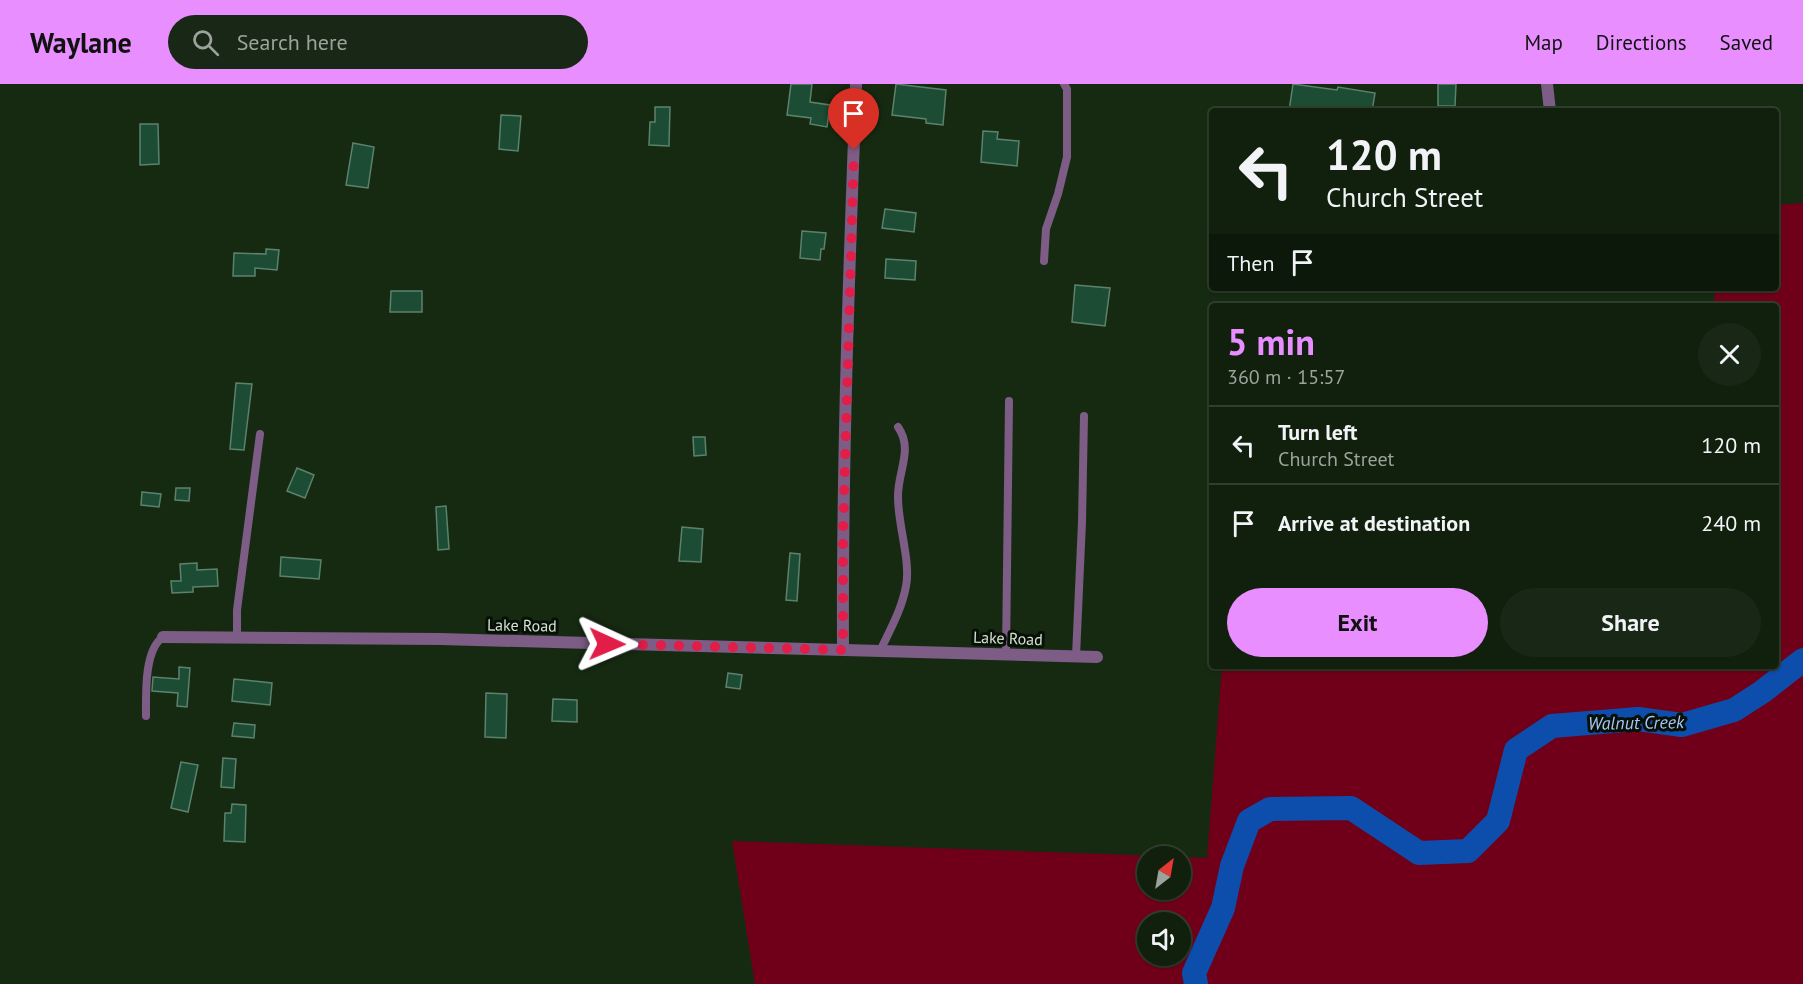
<!DOCTYPE html>
<html lang="en">
<head>
<meta charset="utf-8">
<style>
	body { margin:0; font-family:"PT Sans",sans-serif; background:#192816; color:#f1f3f6; height:100vh; display:flex; flex-direction:column; font-size:22px; white-space:nowrap }
	* { box-sizing:border-box; margin:0 }
	p { font-size:20px; color:#9ca39d }
	.icon { flex:none; width:33px; height:33px; fill:none; stroke:currentColor; stroke-width:2; stroke-linecap:round; stroke-linejoin:round }
	.map { position:relative; flex:1; overflow:hidden }
	.details { position:absolute; left:1209px; top:219px; width:570px; height:366px; display:flex; flex-direction:column; background:#10200d; border-radius:6px; box-shadow:0 2px 4px #0004,0 0 0 2px #303e2e }
	.details>* { flex:none }
	.banner { position:absolute; left:1209px; top:24px; width:570px; height:183px; border-radius:6px; box-shadow:0 2px 4px #0004,0 0 0 2px #303e2e; background:#10200d; color:#f1f3f6; overflow:hidden }
	.needle { width:39px; rotate:31deg }
	.buttons { position:absolute; left:1137px; top:762px; display:grid; gap:12px }
	.buttons a { display:grid; place-items:center; width:54px; height:54px; border-radius:50%; background:#10200d; box-shadow:0 2px 4px #0004,0 0 0 2px #303e2e; font-size:30px }
	.pin { position:absolute; display:grid; place-items:center; width:51px; height:51px; color:#fff; margin:-62px -26px; border-radius:50% 50% 50% 0; rotate:-45deg; box-shadow:0 0 6px #0007 }
	.pin .icon { rotate:45deg }
	.me { position:absolute; width:66px; margin:-33px; rotate:91deg; stroke-linejoin:round; filter:drop-shadow(0 0 4px #0008) }
	.turn { display:flex; align-items:center; gap:21px; height:126px; padding:0 18px; font-size:27px }
	.turn .icon { width:78px; height:78px; stroke-width:2.5 }
	.turn b { display:block; font-size:42px; line-height:51px }
	.then { display:flex; align-items:center; height:57px; padding:0 18px; background:#0003; gap:12px; font-size:22px }
	.round { display:grid; place-items:center; flex:none; width:63px; height:63px; border-radius:32px; background:#192816 }
	.headline { display:flex; align-items:center; justify-content:space-between; height:102px; padding:0 18px }
	h1 { font-size:36px; font-weight:600; line-height:45px; color:#e88eff }
	.action { display:flex; gap:12px; margin-top:auto; padding:12px 18px }
	.action a { flex:1; height:69px; border-radius:36px; background:#e88eff; color:#111; font-size:24px; font-weight:600; line-height:69px; text-align:center }
	.action a+a { background:#192816; color:#f1f3f6 }
	ul { padding:0; list-style:none }
	li { display:flex; align-items:center; gap:18px; height:78px; padding:0 18px; border-top:2px solid #303e2e }
	li div { flex:1 }
	li b { display:block; font-size:22px }
	li em { font-style:normal }
	header { display:flex; align-items:center; gap:36px; box-sizing:border-box; height:84px; padding:0 30px; background:#e88eff; color:#111 }
	header strong { font-size:28px }
	nav { display:flex; gap:33px; margin-inline-start:auto; font-size:21px }
	.search { width:420px; height:54px; background:#192816; display:flex; align-items:center; gap:15px; box-sizing:border-box; padding:0 21px; border-radius:33px; color:#9ca39d; font-size:22px }
	.map>svg:first-child { display:block }
	.green { fill:#700019; fill-rule:evenodd }
	.lines { fill:none; stroke-linecap:round; stroke-linejoin:round }
	.river { stroke:#0d4dac; stroke-width:24 }
	.building { fill:#1d4c35; stroke:#5c816c; stroke-width:1.5 }
	.lane { stroke:#7d5c85; stroke-width:8 }
	.street { stroke:#7d5c85; stroke-width:12 }
	.route { stroke:#e11d48; stroke-width:10; stroke-dasharray:0 18 }
	.labels { text-anchor:middle; stroke-width:6; stroke-linejoin:round; paint-order:stroke }
	.street-label { font-size:16px; fill:#d5e2d1; stroke:#071006 }
	.water-label { font-size:18px; font-style:italic; fill:#a7c6f7; stroke:#071006 }
</style>
</head>
<body>
<header>
<strong>Waylane</strong>
<div class="search"><svg class="icon" aria-label="search" viewBox="0 0 24 24"><circle cx="10" cy="10" r="6"/><path d="M15 15l6 6"/></svg>Search here</div>
<nav><a>Map</a><a>Directions</a><a>Saved</a></nav>
</header>
<div class="map">
<svg width="1803" height="900" viewBox="0 0 1803 900">
	<rect width="100%" height="100%" fill="#162a11"/>
	<path class="green" d="M1803 119V900H755L732 757 1162 772H1148V806H1180L1181 773 1207 774 1222 582H1776V222H1714L1715 204H1776V121ZM1148 838H1180V872H1148Z"/>
	<g class="lines">
		<polyline class="river" points="1196,900 1194,889 1223,824 1232,782 1249,737 1270,725 1351,724 1419,769 1468,767 1498,737 1516,666 1552,642 1638,635 1682,641 1734,626 1762,608 1803,576"/>
	</g>
	<g class="building">
		<polygon points="791,0 812,0 810,18 830,21 827,43 810,40 811,34 787,31"/>
		<polygon points="896,0 946,6 943,41 926,39 926,35 892,31"/>
		<polygon points="1293,0 1337,6 1338,3 1375,9 1372,27 1341,27 1326,24 1326,27 1289,27"/>
		<polygon points="1438,0 1456,0 1455,22 1438,22"/>
		<polygon points="655,23 670,23 669,62 649,61 650,38 655,38"/>
		<polygon points="501,31 521,32 518,67 499,65"/>
		<polygon points="140,40 158,40 159,80 140,81"/>
		<polygon points="983,47 998,48 997,55 1019,57 1017,82 981,78"/>
		<polygon points="353,59 374,63 368,104 346,101"/>
		<polygon points="885,125 916,129 914,148 882,144"/>
		<polygon points="802,147 826,149 824,165 821,165 820,176 800,174"/>
		<polygon points="266,165 279,166 277,186 255,184 255,192 233,192 234,169 266,170"/>
		<polygon points="886,175 916,177 915,196 885,194"/>
		<polygon points="1075,201 1110,204 1105,242 1072,238"/>
		<polygon points="391,207 422,207 422,228 390,228"/>
		<polygon points="236,299 252,300 244,366 230,365"/>
		<polygon points="693,353 705,353 706,371 694,372"/>
		<polygon points="297,384 314,391 305,414 287,407"/>
		<polygon points="176,404 190,404 189,417 175,416"/>
		<polygon points="142,408 161,410 159,423 141,421"/>
		<polygon points="446,422 449,465 438,466 436,423"/>
		<polygon points="682,443 703,445 701,478 679,477"/>
		<polygon points="790,469 800,470 797,517 786,516"/>
		<polygon points="281,473 321,476 319,495 280,492"/>
		<polygon points="197,479 197,486 217,485 218,502 193,503 193,508 172,509 171,497 181,497 180,480"/>
		<polygon points="179,583 190,584 187,623 177,622 178,609 152,607 153,593 179,595"/>
		<polygon points="728,589 742,591 740,605 726,603"/>
		<polygon points="234,595 272,599 270,621 232,617"/>
		<polygon points="486,609 507,610 506,654 485,653"/>
		<polygon points="553,615 577,616 577,638 552,637"/>
		<polygon points="234,639 255,641 254,654 232,652"/>
		<polygon points="223,674 236,675 234,704 221,703"/>
		<polygon points="181,678 198,681 188,728 171,724"/>
		<polygon points="232,720 246,721 245,758 224,757 225,729 231,729"/>
	</g>
	<g class="lines">
		<g class="lane">
			<polyline points="1044,177 1046,145 1058,110 1067,73 1067,5 1064,0"/>
			<polyline points="237,554 237,526 260,350"/>
			<path d="M880 567C890 546 902 525 906 502 911 478 898 441 898 414 897 388 914 366 898 343"/>
			<polyline points="1006,570 1009,317"/>
			<polyline points="1076,572 1082,438 1084,332"/>
			<path d="M146 632C146 610 144 566 163 553"/>
		</g>
		<g class="street">
			<polyline points="1547,0 1550,27"/>
			<polyline points="163,553 441,555 1097,573"/>
			<path d="M843 566C842 377 849 188 856 0"/>
		</g>
	</g>
	<g class="lines">
		<polyline class="route" points="607,560 843,566 843,450 854,66"/>
	</g>
	<g class="labels">
		<g class="street-label">
			<text transform="translate(522 541) rotate(1)" y="6">Lake Road</text>
			<text transform="translate(1008 554) rotate(2)" y="6">Lake Road</text>
		</g>
		<g class="water-label">
			<text transform="translate(1636 639) rotate(-1)" y="6">Walnut Creek</text>
		</g>
	</g>
</svg>
<div class="buttons">
<a><svg class="needle" viewBox="-14 -14 28 28"><path d="M0-13l5 13h-10z" fill="#e53935"/><path d="M0 13l5-13h-10z" fill="#9ca39d"/></svg></a>
<a><svg class="icon" aria-label="sound" viewBox="0 0 24 24"><path d="M4 9h4l5-4v14l-5-4H4zM17 9q2 3 0 6"/></svg></a>
</div>
<div class="pin" style="left:854px;top:66px;background:#d93025"><svg class="icon" aria-label="arrive" viewBox="0 0 24 24"><path d="M6 21V4h12l-3 4 3 4H6"/></svg></div>
<svg class="me" style="left:607px;top:560px" viewBox="-20 -20 40 40"><path d="M0-17L14 15 0 8-14 15z" fill="#e11d48" stroke="#fff" stroke-width="4"/></svg>
<div class="banner">
<div class="turn"><svg class="icon" aria-label="left" viewBox="0 0 24 24"><path d="M17 20v-9H6M10 6l-5 5 5 5"/></svg><div><b>120 m</b>Church Street</div></div>
<div class="then">Then<svg class="icon" aria-label="arrive" viewBox="0 0 24 24"><path d="M6 21V4h12l-3 4 3 4H6"/></svg></div>
</div>
<section class="details">
<div class="headline"><div><h1>5 min</h1><p>360 m · 15:57</p></div><a class="round"><svg class="icon" aria-label="close" viewBox="0 0 24 24"><path d="M6 6l12 12M18 6L6 18"/></svg></a></div>
<ul>
<li><svg class="icon" aria-label="left" viewBox="0 0 24 24"><path d="M17 20v-9H6M10 6l-5 5 5 5"/></svg><div><b>Turn left</b><p>Church Street</p></div><em>120 m</em></li>
<li><svg class="icon" aria-label="arrive" viewBox="0 0 24 24"><path d="M6 21V4h12l-3 4 3 4H6"/></svg><div><b>Arrive at destination</b></div><em>240 m</em></li>
</ul>
<div class="action"><a>Exit</a><a>Share</a></div>
</section>
</div>
</body>
</html>
